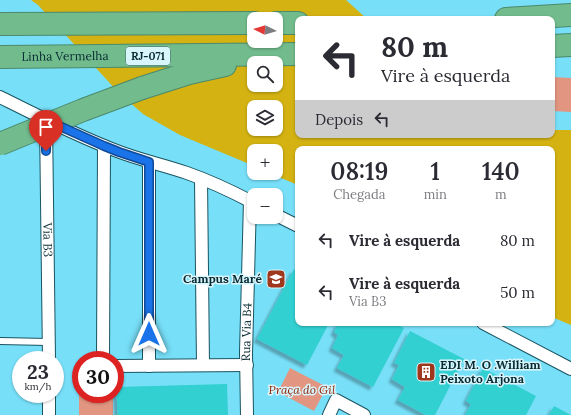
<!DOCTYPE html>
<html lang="pt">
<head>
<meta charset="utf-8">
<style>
	body { margin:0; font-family:Lora,serif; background:#f7f7f7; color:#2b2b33; height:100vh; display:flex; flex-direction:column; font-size:15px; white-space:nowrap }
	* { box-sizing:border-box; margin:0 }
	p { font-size:13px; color:#7c7c81 }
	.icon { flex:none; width:22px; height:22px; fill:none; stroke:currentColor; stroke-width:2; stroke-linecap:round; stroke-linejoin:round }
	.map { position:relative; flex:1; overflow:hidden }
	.side { position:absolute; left:295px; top:146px; width:260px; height:180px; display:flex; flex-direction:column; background:#fff; border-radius:8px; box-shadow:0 1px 3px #0004 }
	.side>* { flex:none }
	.banner { position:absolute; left:295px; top:16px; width:260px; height:122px; border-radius:8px; box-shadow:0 1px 3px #0004; background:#fff; color:#2b2b33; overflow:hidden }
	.needle { width:26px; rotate:275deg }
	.fabs { position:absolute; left:247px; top:12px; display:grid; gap:8px }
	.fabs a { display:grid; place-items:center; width:36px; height:36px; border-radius:8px; background:#fff; box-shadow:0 1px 3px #0004; font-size:20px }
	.speed { position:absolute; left:12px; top:351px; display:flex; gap:8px; font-size:20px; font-weight:700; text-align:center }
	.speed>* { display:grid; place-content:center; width:52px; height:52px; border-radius:50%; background:#fff; box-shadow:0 1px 3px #0004; line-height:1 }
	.speed small { font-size:10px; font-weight:400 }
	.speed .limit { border:6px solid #d22; background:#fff; color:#111 }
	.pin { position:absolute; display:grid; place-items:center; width:34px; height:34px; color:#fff; margin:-41px -17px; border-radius:50% 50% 50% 0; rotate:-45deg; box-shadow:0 0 4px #0007 }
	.pin .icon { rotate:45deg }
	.me { position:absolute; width:44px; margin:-22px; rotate:0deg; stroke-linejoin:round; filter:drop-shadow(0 0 3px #0008) }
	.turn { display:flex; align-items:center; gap:14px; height:84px; padding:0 20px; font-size:18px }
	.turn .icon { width:52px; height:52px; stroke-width:2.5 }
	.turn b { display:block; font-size:28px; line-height:34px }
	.then { display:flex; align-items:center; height:38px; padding:0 20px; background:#0003; gap:8px; font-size:15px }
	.eta { display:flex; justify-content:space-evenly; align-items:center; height:68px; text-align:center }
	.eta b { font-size:24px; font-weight:600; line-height:28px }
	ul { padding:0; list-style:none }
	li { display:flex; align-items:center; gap:12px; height:52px; padding:0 20px }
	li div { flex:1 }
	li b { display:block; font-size:15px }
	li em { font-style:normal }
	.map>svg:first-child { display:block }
	.green { fill:#e29581 }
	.water { fill:#d3b212; fill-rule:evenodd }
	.building { fill:#30d0d1; filter:url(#shadow) }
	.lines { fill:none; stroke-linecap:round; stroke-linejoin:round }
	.service-casing { stroke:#1a5461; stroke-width:8 }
	.minor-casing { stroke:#1a5461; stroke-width:14 }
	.motorway-casing { stroke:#4c896d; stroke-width:24 }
	.service { stroke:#fff; stroke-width:6 }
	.minor { stroke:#fff; stroke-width:12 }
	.motorway { stroke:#71bb8c; stroke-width:22 }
	.motorway-bridge-casing { stroke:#4c896d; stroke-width:24; stroke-linecap:butt }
	.motorway-bridge { stroke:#71bb8c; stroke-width:22 }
	.route-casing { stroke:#114b97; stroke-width:10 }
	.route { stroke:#1a73e8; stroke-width:7 }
	.labels { text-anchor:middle; stroke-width:3; stroke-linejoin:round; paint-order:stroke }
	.shield { fill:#d9f5fc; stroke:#47686f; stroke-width:1 }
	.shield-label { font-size:11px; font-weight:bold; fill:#082b33 }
	.street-label { font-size:12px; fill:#082b33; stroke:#d9f5fc }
	.poi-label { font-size:12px; font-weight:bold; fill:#082b33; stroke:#d9f5fc; text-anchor:end }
	.park-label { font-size:12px; font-style:italic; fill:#8c1f00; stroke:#d9f5fc }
</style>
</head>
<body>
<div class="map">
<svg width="571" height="415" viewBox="0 0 571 415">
	<defs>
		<filter id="shadow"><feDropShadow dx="-3.5" dy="3.5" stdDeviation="1" flood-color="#0004"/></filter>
	</defs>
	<rect width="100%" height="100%" fill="#77dff8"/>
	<g class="green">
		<polygon points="552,77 571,78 571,112 552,111"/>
		<polygon points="290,368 327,387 314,411 278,392"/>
		<polygon points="79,384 81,384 81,394 113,394 113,415 79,415"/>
	</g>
	<path class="water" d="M31 0H346L367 19H298V135H552V130H571V325L552 317V149H298V185L269 173H276V151H254V166L180 135 143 114 118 92 38 5ZM254 19H276V41H254ZM254 63H276V85H254ZM254 107H276V129H254Z"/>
	<g class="building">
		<polygon points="294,269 298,272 298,323 329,323 307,365 257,339"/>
		<polygon points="338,323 394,323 404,328 373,387 337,368 344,355 332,348 338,335 334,332"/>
		<polygon points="410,331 464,359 435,415 426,415 398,400 405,387 392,379 399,365 394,363"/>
		<polygon points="483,368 536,396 526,415 465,415 471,404 466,401"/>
		<polygon points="227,384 228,415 118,415 116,387"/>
		<polygon points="554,406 571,415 549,415"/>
	</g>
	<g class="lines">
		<g class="service-casing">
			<polyline id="service" points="0,341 48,342"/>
		</g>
		<g class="minor-casing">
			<g id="minor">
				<path d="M0 97C38 116 77 136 117 151 140 160 164 165 187 173 210 181 233 192 254 203"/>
				<path id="s1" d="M46 121 49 360"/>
				<polyline points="149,162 149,366"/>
				<polyline points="201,179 203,365"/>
				<polyline points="276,215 298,226"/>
				<polyline points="483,323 571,369"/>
				<polyline points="103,360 104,146"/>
				<polyline points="115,366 247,365"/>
				<polyline points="49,394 49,415"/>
				<path id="s2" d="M247 415 246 353 250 201"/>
				<polyline points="329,415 336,400 364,415"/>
			</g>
		</g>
		<g class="motorway-casing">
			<g id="motorway">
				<polyline points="506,19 571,15"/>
				<polyline points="276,23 298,23"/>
				<polyline points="0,24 254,23"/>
				<polyline points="552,46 571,45"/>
				<path id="s3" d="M0 57 298 54"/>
				<polyline points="142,88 189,73 225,65"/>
			</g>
		</g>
		<use href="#service" class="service"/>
		<use href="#minor" class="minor"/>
		<use href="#motorway" class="motorway"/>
		<g class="motorway-bridge-casing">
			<polyline id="motorway-bridge" points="0,144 83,110 142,88"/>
		</g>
		<use href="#motorway-bridge" class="motorway-bridge"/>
	</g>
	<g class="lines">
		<g class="route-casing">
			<polyline id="route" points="46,151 46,120 104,146 119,152 149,162 149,334"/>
		</g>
		<use href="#route" class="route"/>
	</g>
	<defs>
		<g id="school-square" transform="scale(1)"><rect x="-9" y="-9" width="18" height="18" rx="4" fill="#9f371c" stroke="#d9f5fc"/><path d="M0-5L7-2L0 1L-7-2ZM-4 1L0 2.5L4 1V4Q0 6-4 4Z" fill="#fff"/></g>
		<g id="building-square" transform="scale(1)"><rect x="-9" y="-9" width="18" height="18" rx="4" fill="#9f371c" stroke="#d9f5fc"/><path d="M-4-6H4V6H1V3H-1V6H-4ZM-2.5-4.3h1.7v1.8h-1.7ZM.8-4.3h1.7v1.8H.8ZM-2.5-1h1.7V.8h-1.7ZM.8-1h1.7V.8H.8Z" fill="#fff"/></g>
	</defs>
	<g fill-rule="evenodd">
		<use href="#school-square" x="276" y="279"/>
		<use href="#building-square" x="426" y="372"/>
	</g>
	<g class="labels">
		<rect class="shield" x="126" y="47" width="44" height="18" rx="3"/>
		<g class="shield-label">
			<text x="148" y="60">RJ-071</text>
		</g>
		<g class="street-label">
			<text dy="4" stroke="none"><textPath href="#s3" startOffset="65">Linha Vermelha</textPath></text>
			<text dy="4" stroke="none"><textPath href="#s1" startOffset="119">Via B3</textPath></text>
			<text dy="4" stroke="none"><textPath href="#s2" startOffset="83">Rua Via B4</textPath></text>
		</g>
		<g class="poi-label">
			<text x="262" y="283">Campus Maré</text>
			<text x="440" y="369" text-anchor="start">EDI M. O .William<tspan x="440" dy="14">Peixoto Arjona</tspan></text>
		</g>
		<g class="park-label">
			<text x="302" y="394">Praça do Gil</text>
		</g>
	</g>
</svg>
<div class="fabs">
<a><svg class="needle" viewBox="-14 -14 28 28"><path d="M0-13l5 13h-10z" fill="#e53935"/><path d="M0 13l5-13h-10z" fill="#7c7c81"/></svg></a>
<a><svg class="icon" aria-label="search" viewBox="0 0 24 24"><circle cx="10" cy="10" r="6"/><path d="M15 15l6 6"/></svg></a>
<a><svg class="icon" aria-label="layers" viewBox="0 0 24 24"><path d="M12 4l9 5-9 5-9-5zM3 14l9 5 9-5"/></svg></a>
<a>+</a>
<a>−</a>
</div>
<div class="speed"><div>23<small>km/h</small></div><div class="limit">30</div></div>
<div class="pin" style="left:46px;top:151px;background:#d93025"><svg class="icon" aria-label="arrive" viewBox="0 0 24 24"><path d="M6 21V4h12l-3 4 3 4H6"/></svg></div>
<svg class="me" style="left:149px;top:334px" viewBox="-20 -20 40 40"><path d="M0-17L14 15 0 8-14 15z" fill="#1a73e8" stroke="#fff" stroke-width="4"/></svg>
<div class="banner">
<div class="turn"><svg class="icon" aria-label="left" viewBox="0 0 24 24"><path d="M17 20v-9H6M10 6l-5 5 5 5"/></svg><div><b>80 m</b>Vire à esquerda</div></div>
<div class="then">Depois<svg class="icon" aria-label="left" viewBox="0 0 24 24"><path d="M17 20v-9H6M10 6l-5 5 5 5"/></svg></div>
</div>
<section class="side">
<div class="eta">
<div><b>08:19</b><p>Chegada</p></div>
<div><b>1</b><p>min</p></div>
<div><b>140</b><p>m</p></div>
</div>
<ul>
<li><svg class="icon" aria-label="left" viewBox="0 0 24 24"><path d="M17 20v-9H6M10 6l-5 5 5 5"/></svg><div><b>Vire à esquerda</b></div><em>80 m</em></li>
<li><svg class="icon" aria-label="left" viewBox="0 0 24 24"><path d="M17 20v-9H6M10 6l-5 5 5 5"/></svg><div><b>Vire à esquerda</b><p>Via B3</p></div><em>50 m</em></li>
</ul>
</section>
</div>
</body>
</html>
